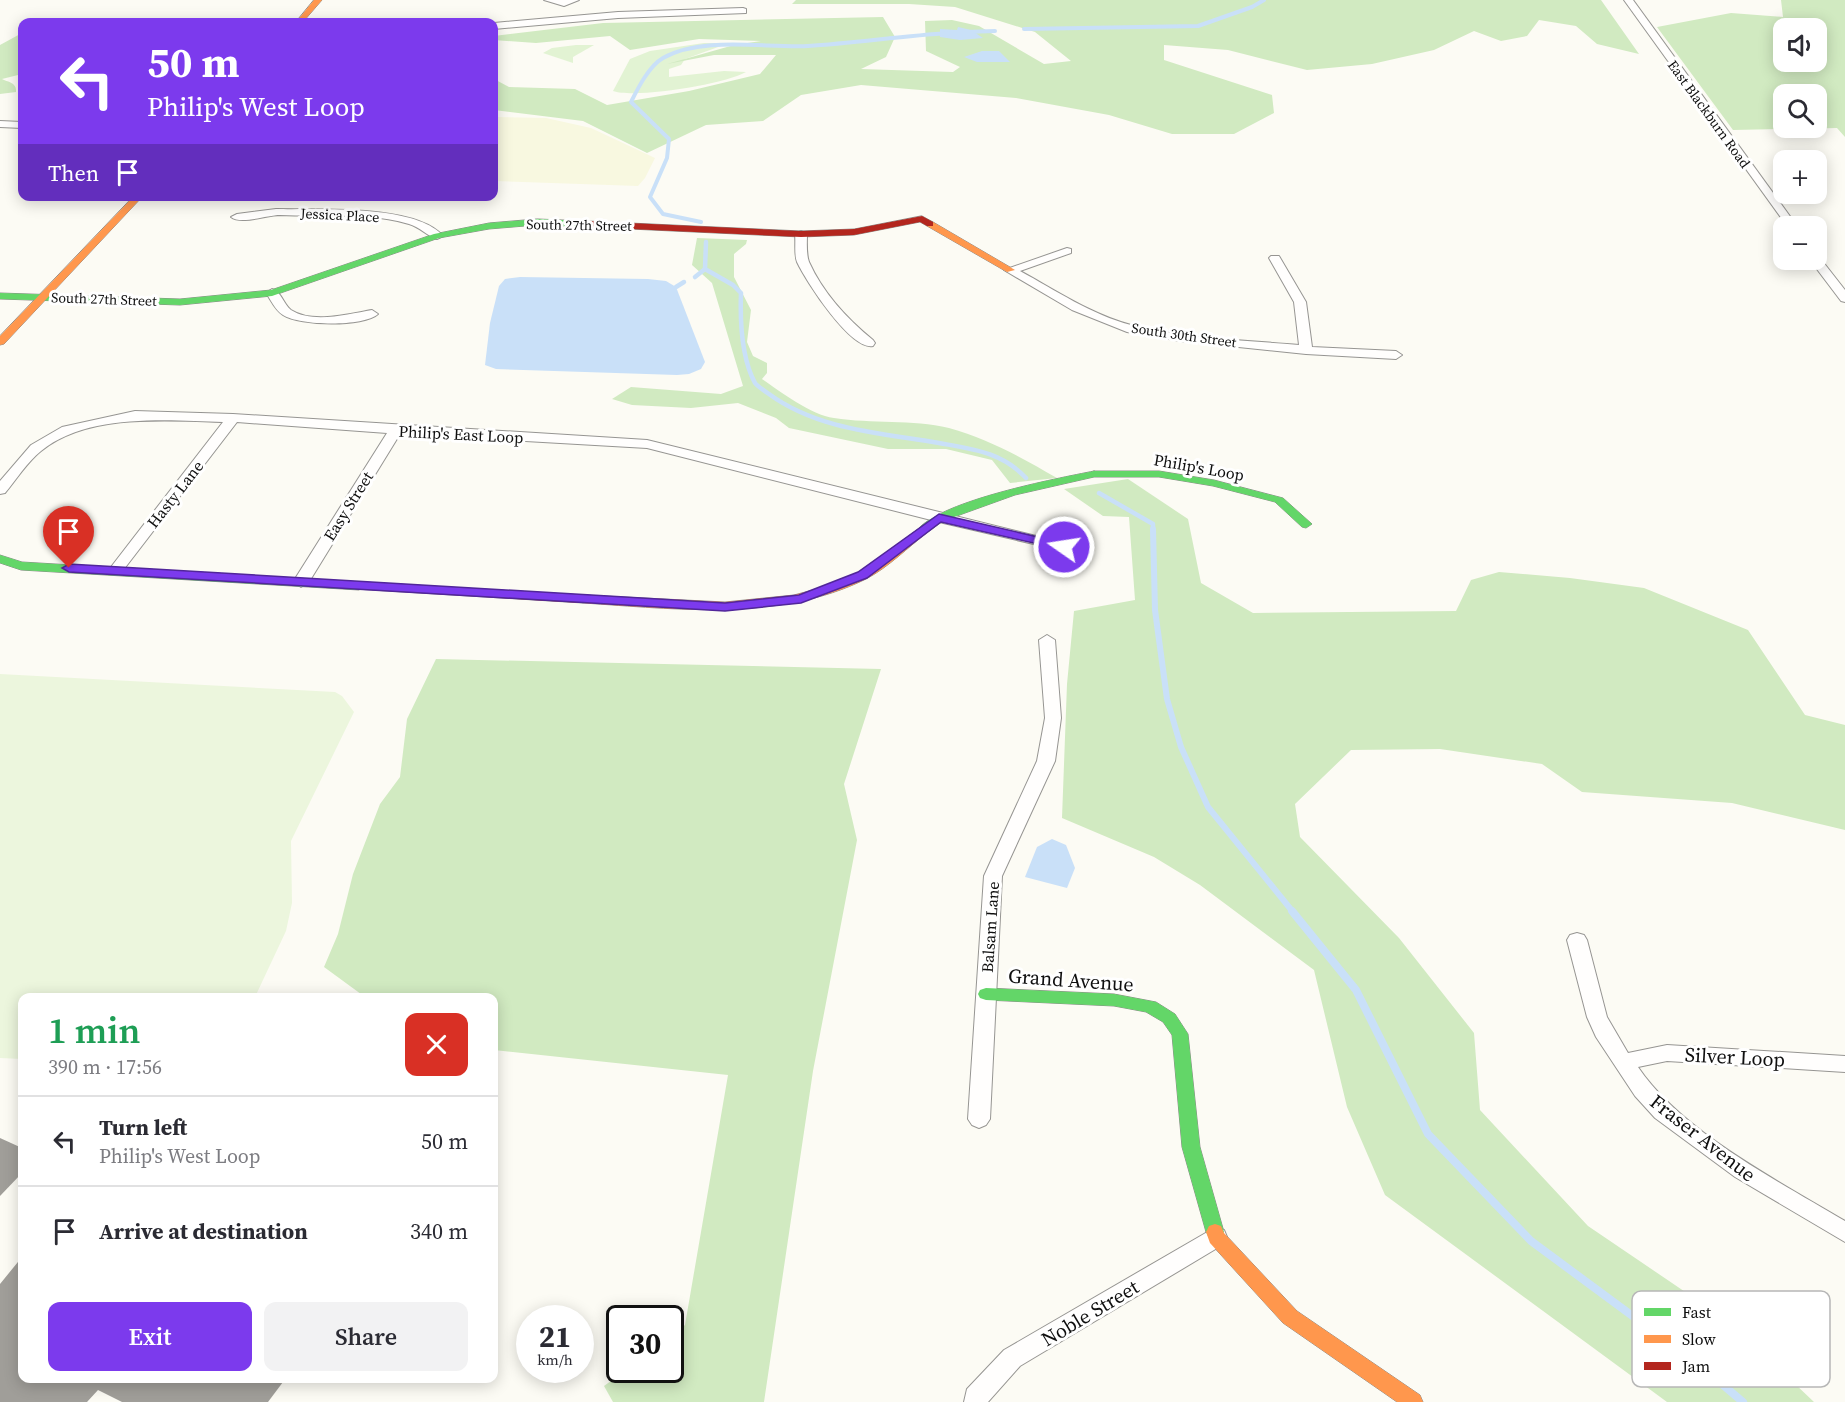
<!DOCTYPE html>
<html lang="en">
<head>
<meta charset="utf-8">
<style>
	body { margin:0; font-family:"Source Serif 4",serif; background:#f2f2f3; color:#2b2b33; height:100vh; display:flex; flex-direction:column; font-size:22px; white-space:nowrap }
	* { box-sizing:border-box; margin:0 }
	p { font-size:20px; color:#7c7c81 }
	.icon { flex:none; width:33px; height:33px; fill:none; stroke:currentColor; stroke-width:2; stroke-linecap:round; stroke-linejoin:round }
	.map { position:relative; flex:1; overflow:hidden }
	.details { position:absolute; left:18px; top:993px; width:480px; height:390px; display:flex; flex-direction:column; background:#fff; border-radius:12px; box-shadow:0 3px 15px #0003 }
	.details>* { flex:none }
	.guide { position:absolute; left:18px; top:18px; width:480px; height:183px; border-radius:12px; box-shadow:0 3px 15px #0003; background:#7c3aed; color:#fff; overflow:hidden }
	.fabs { position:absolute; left:1773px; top:18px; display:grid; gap:12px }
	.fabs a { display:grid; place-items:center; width:54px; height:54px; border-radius:12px; background:#fff; box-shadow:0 3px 15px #0003; font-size:30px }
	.speed { position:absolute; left:516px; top:1305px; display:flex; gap:12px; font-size:30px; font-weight:700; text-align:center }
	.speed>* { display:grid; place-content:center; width:78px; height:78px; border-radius:50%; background:#fff; box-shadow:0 3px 15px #0003; line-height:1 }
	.speed small { font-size:15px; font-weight:400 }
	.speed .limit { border:3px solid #111; border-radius:9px; background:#fff; color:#111 }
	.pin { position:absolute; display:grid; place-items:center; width:51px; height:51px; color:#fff; margin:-62px -26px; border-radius:50% 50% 50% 0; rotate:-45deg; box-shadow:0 0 6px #0007 }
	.pin .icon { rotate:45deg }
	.me { position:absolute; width:66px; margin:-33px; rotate:283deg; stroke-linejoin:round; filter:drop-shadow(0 0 4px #0008) }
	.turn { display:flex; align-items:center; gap:21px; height:126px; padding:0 30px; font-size:27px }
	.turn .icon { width:78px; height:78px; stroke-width:2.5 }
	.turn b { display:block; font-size:42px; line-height:51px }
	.then { display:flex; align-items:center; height:57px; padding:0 30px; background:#0003; gap:12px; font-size:22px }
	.round { display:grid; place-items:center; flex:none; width:63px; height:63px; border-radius:12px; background:#f2f2f3 }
	.overview { display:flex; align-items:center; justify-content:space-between; height:102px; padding:0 30px }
	h1 { font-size:36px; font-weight:600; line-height:45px; color:#1e9e55 }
	.primary-button { display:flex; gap:12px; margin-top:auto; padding:12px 30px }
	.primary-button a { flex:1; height:69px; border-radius:12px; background:#7c3aed; color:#fff; font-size:24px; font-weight:600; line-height:69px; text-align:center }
	.primary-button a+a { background:#f2f2f3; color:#2b2b33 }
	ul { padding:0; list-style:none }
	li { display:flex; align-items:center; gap:18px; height:90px; padding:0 30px; border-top:2px solid #e1e1e2 }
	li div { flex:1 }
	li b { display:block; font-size:22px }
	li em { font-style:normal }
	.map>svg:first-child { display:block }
	.farmland { fill:#f8f8e0 }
	.green { fill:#e2f3d3 }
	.forest { fill:#d1eac1; fill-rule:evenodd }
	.pitch { fill:#ecf6dd }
	.water { fill:#c9e0f8 }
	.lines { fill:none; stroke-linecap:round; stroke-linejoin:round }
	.stream-far3 { stroke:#c9e0f8; stroke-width:4 }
	.stream-far2 { stroke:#c9e0f8; stroke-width:4.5 }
	.stream-far1 { stroke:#c9e0f8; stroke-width:6 }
	.stream { stroke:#c9e0f8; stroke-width:8 }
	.building { fill:#a09e99 }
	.street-casing { stroke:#969592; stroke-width:2 }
	.fast-casing { stroke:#8c8c89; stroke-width:1 }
	.slow-casing { stroke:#8c8c89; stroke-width:1 }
	.jam-casing { stroke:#8c8c89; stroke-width:1 }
	.street { fill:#fffefd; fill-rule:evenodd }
	.fast { fill:#63d668; fill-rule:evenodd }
	.slow { fill:#ff974d; fill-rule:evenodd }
	.jam { fill:#b3261e; fill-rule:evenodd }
	.route { fill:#7c3aed; stroke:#51269a; stroke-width:1.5 }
	.labels { text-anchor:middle; stroke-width:6; stroke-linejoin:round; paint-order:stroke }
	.far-street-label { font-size:14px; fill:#0f0f0f; stroke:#fff }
	.street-label { font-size:16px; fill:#0f0f0f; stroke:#fff }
	.near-street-label { font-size:20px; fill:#0f0f0f; stroke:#fff }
	.key { fill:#fff; stroke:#b7b7b7; stroke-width:1.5 }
	.key-label { font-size:16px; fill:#0f0f0f }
</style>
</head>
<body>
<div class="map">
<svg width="1845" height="1402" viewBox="0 0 1845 1402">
	<rect width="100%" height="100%" fill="#fcfbf4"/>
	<polygon class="farmland" points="494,117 546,118 591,128 655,158 645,178 638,186 494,181"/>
	<g class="green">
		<path d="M704 43H719L721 46 685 59 681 65 669 69V77L724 71 746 72C725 84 636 99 613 91L630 59 650 51Z"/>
		<polygon points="576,45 594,45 573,57 573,63 543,53 552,48"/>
	</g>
	<g class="forest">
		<polygon points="796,0 1601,0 1639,54 1597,44 1576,26 1539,20 1527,36 1501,41 1474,31 1434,50 1372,64 1307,70 1228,50 1164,45 1164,60 1272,95 1274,113 1234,134 1172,134 1109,115 1016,98 861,85 801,95 763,121 706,125 647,153 583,121 494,110 494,79 509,87 575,89 607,105 689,91 760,74 776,55 714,55 667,64 734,45 761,41 699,39 630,50 610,36 536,43 494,40 494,36 603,23 883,17 895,37 886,57 861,69 953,72 960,67 926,51 925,21 952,20 979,26 1044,64 1071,61 1035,32 955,7 909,4 792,4"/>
		<path d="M1781 0H1845V137L1837 128 1733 130 1657 27 1731 13 1783 17ZM1816 28V62H1784V28ZM1816 94V128H1784V94Z"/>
		<path d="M22 33V74L2 79C7 82 17 82 16 92L0 94V45Z"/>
		<path d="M697 238 747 240 746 244 734 254V277L751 310 747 342 753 356 767 363V373L762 379C781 392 811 415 834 418 872 424 912 419 949 428 989 439 1022 458 1057 478L1010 483 992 460 946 449H888L789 428 776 418 738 403 691 408 632 405 612 399 631 387 721 394 743 386 712 283 692 265Z"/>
		<polygon points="1128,479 1188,519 1201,583 1253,613 1456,611 1471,580 1499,572 1570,578 1644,588 1748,630 1805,715 1845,725 1845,830 1732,803 1582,792 1542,764 1440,749 1351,750 1295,804 1300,837 1399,938 1474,1033 1480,1110 1588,1226 1731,1323 1814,1402 1667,1402 1385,1195 1347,1107 1314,970 1200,885 1154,857 1062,818 1067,684 1074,611 1135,600 1129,517 1103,516 1064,489"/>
		<polygon points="436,659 881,669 844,784 857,840 813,1071 764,1402 613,1402 604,1386 626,1370 670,1370 671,1336 685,1325 728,1075 494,1050 494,998 365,997 324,967 338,934 353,874 380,804 400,777 407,719"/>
	</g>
	<polygon class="pitch" points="0,674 335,692 342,696 354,712 291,841 292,903 286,931 255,997 22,998 22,1059 0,1058"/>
	<g class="water">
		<polygon points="958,27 971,30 983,38 960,40 940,37 940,29 957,30"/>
		<polygon points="982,51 999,51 1010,62 977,62 964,57"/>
		<polygon points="520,277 648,279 666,281 676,287 705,362 701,369 689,374 677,375 496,369 485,365 490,323 499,286 505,279"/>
		<polygon points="1052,839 1066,845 1075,868 1067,888 1025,877 1037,847"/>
	</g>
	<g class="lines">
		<g class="stream-far3">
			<polyline points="1024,29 1198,26 1252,7 1264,0"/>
			<polyline points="965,32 995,31"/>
			<path d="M701 222 663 214 650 197 667 158 669 139 631 102C638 88 649 66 663 58 702 36 764 48 808 46 855 43 902 36 949 33"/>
		</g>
		<g class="stream-far2">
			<path d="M706 242 705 269 733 285 741 293C740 321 741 357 755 383 758 387 765 391 769 394 818 430 881 433 939 443 972 449 1002 452 1026 478"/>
			<polyline points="695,277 705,269"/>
			<polyline points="676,287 684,282"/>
			<polyline points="1099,493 1153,524 1153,530"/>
		</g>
		<polyline class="stream-far1" points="1153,529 1155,610 1167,699 1181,747 1208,807 1293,912"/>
		<polyline class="stream" points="1292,911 1356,990 1428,1134 1531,1241 1703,1368 1743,1402"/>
	</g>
	<g class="building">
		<polygon points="0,1138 22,1148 22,1173 0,1196"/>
		<polygon points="22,1257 22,1378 286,1378 268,1402 122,1402 98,1390 87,1402 0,1402 0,1284"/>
	</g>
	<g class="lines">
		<g class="street-casing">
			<g id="street">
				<polygon points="544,0 579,0 564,6"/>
				<polygon points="1624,0 1633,0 1797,226 1787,226"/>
				<polygon points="743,8 746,9 746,13 618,18 494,29 494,23 618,12"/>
				<polygon points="0,121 22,122 22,128 0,127"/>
				<path d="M276 209C317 210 416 204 443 236L437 239C427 236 420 227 409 224 369 212 322 217 280 215 267 215 241 225 231 217L237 214Z"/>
				<path d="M801 231 807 234C807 242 806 254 809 262 823 293 847 319 873 340L875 343 873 346C851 351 806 281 797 262 794 254 796 242 795 234Z"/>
				<path d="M1067 248 1071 249V253L1020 271C1055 290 1092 315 1131 325 1185 339 1244 340 1299 345L1294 302 1269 258 1271 256H1279L1306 302 1312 347 1396 351 1402 355 1396 359 1306 354 1181 341 1127 332 1072 310 1004 270Z"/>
				<polygon points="1816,257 1820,258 1845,290 1845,302 1841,301 1810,260 1816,260"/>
				<path d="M272 289C282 292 283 304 291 310 313 324 348 314 372 310L378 314C364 327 300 326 283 315 275 310 271 300 266 293Z"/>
				<path d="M135 411 233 414 647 440 1069 544 1071 547 1064 551 939 522 647 448 400 434 309 582 301 587 293 582 387 433 237 422 121 573H111L108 570 111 567 223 422C168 420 87 413 41 451 27 462 16 480 5 493L0 494V481L31 445 62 427Z"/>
				<polygon points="1047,635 1055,640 1061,718 1055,761 1002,876 990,1119 986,1125 979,1128 972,1125 968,1119 984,876 1037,761 1045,718 1039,640"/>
				<path d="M1577 933 1584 935 1587 940 1607 1017 1628 1053 1667 1045 1845 1056V1072L1667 1061 1638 1067C1682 1132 1778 1181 1845 1221V1242L1735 1177 1655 1118 1635 1096 1596 1037 1587 1017 1567 940 1570 935Z"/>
				<polygon points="1216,1227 1224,1230 1227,1237 1224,1244 1020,1366 988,1402 964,1402 967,1389 1004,1350"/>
			</g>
		</g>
		<g class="fast-casing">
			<g id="fast">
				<polygon points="537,219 587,221 592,224 587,227 537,225 489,229 439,238 272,296 180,305 0,299 0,293 180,299 271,290 434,234 489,223"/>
				<path d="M1094 471H1159L1214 480 1283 498 1312 524 1306 528 1302 527 1275 502 1213 486 1159 477H1094L1015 495 943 521 928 532H920L918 529C944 500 1054 479 1094 471Z"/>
				<polygon points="0,555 22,562 359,582 365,586 359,590 21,570 0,563"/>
				<polygon points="986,988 1114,994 1156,1002 1175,1014 1188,1034 1200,1147 1224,1232 1221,1238 1215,1240 1209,1238 1206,1232 1182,1147 1172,1035 1163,1022 1146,1012 1114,1006 986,1000 980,998 978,994 980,990"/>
			</g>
		</g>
		<g class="slow-casing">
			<g id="slow">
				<polygon points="314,0 322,0 303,22 296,22"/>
				<polygon points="134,196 143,196 4,344 0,345 0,336"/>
				<polygon points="927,222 933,222 1015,270 1007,272 927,226"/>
				<path d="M924 525 928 526 930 529 928 532C908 547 889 567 866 579 779 622 677 609 583 603L577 599 583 595 725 602 794 595 824 587 858 573Z"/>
				<polygon points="1215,1224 1221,1226 1224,1233 1297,1311 1420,1395 1423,1402 1397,1402 1283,1323 1210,1243 1206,1232 1209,1226"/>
			</g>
		</g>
		<g class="jam-casing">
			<g id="jam">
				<polygon points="922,216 933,222 933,226 927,226 920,222 854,235 801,237 587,227 582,224 587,221 801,231 854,229"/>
				<polygon points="359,582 583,595 589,599 583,603 355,589 353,586"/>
			</g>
		</g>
		<use href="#street" class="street"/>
		<use href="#fast" class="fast"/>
		<use href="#slow" class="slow"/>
		<use href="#jam" class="jam"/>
	</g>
	<polygon class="route" points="939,514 1064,543 1070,547 1064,550 941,522 867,578 801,603 725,611 69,572 62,568 69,564 725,603 799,595 858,572"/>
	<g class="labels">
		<g class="far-street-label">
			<text transform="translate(1709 114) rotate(54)" y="5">East Blackburn Road</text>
			<text transform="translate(340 215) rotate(3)" y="5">Jessica Place</text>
			<text transform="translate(579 225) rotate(1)" y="5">South 27th Street</text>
			<text transform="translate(104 299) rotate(2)" y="5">South 27th Street</text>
			<text transform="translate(1184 335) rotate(8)" y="5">South 30th Street</text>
		</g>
		<g class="street-label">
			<text transform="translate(461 434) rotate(3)" y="6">Philip's East Loop</text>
			<text transform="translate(1199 467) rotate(10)" y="6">Philip's Loop</text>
			<text transform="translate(175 494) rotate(-52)" y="6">Hasty Lane</text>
			<text transform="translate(348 506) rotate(-58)" y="6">Easy Street</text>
			<text transform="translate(990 927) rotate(-86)" y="6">Balsam Lane</text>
		</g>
		<g class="near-street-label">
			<text transform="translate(1071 980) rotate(4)" y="7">Grand Avenue</text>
			<text transform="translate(1735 1057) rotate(3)" y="7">Silver Loop</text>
			<text transform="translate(1703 1138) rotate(38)" y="7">Fraser Avenue</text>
			<text transform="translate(1090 1313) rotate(-31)" y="7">Noble Street</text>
		</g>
	</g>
	<rect x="1632" y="1291" width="198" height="96" rx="9" class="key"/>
	<rect x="1644" y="1308" width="27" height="8" fill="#63d668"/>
	<rect x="1644" y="1335" width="27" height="8" fill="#ff974d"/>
	<rect x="1644" y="1362" width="27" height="8" fill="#b3261e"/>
	<g class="key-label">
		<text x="1682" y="1318">Fast</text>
		<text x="1682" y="1345">Slow</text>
		<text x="1682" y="1372">Jam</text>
	</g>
</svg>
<div class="fabs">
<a><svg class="icon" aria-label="sound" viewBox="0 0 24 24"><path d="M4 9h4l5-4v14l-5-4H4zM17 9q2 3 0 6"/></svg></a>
<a><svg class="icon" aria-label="search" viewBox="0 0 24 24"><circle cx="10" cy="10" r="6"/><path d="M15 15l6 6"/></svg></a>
<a>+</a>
<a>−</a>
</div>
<div class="speed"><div>21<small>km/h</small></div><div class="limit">30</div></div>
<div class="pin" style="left:69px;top:568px;background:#d93025"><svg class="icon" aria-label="arrive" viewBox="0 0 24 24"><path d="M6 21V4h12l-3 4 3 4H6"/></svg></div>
<svg class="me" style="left:1064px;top:547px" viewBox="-20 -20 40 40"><circle r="17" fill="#7c3aed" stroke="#fff" stroke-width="3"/><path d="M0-11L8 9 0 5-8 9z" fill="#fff"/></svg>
<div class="guide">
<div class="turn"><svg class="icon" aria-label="left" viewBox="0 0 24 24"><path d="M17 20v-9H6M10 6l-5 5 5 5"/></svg><div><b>50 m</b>Philip's West Loop</div></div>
<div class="then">Then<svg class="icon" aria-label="arrive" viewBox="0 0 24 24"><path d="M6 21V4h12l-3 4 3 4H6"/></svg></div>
</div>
<section class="details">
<div class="overview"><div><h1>1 min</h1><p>390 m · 17:56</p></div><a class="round" style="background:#d93025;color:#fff"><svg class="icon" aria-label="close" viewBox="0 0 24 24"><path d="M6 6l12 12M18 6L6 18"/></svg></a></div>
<ul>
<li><svg class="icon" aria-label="left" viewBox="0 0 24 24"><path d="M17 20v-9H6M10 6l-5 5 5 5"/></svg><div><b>Turn left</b><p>Philip's West Loop</p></div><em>50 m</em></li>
<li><svg class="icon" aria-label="arrive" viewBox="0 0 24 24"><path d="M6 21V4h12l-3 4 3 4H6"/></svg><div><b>Arrive at destination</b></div><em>340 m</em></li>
</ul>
<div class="primary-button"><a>Exit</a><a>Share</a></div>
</section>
</div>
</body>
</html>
